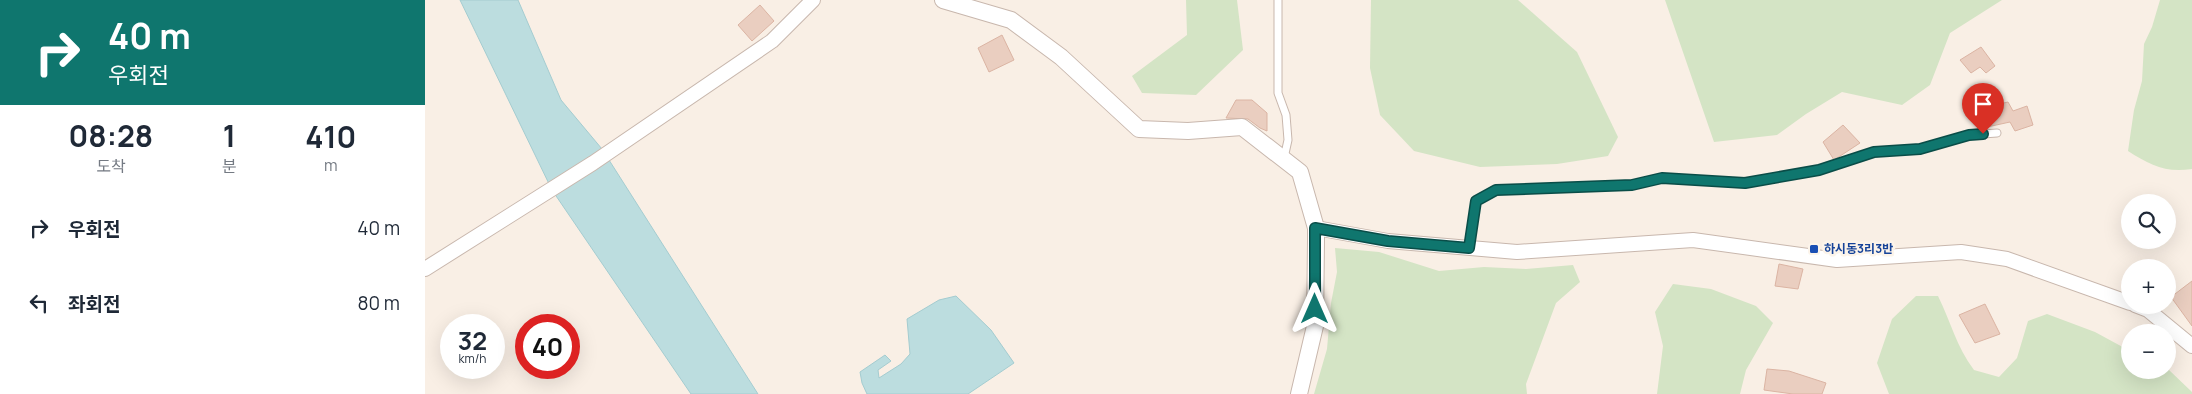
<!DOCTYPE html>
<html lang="ko">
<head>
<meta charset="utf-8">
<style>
	body { margin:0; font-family:Manrope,"Noto Sans KR",sans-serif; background:#f6f6f7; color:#1f2937; height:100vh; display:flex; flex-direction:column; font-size:19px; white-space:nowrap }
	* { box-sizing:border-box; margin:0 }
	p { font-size:16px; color:#747a83 }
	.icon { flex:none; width:28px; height:28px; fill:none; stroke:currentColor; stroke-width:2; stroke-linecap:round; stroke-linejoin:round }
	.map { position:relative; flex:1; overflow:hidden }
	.panel { display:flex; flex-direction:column; background:#fff; width:425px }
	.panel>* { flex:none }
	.top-card { background:#0f766e; color:#fff; overflow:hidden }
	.controls { position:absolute; left:1696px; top:194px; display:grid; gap:10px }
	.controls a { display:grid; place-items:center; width:55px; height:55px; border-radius:50%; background:#fff; box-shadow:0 5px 20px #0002; font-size:25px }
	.speed { position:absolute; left:15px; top:314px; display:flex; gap:10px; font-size:25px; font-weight:700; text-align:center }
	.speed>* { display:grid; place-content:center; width:65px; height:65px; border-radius:50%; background:#fff; box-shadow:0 5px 20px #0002; line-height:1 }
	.speed small { font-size:12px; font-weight:400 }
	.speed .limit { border:8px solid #d22; background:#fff; color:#111 }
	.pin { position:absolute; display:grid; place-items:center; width:42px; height:42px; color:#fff; margin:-51px -21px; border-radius:50% 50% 50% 0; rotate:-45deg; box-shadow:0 0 5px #0007 }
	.pin .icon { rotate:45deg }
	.me { position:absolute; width:55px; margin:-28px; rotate:0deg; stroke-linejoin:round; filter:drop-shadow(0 0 4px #0008) }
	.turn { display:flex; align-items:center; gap:18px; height:105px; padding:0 25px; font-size:22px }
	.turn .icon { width:65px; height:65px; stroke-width:2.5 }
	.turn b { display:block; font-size:35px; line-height:42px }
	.eta { display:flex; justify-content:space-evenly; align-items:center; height:85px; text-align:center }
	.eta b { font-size:30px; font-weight:700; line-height:35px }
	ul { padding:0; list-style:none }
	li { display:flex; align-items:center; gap:15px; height:75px; padding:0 25px }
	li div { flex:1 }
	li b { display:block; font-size:19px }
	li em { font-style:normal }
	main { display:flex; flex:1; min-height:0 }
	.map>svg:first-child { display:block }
	.green { fill:#d4e4c5 }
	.water { fill:#bcdddf; stroke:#a4ccd0 }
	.building { fill:#eacec0; stroke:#dbb4a3 }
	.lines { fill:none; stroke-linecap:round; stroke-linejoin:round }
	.service-casing { stroke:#c8b7ad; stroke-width:9 }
	.minor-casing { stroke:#c8b7ad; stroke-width:16 }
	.tertiary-casing { stroke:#c8b7ad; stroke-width:18 }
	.service { stroke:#fff; stroke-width:7 }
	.minor { stroke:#fff; stroke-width:14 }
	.tertiary { stroke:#fff; stroke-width:16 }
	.route-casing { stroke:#0a4d48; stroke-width:12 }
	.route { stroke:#0f766e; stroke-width:9 }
	.transit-dot { fill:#1a4fb4; stroke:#fcf4ea; stroke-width:2 }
	.labels { text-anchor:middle; stroke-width:5; stroke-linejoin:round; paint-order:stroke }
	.transit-label { font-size:12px; font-weight:bold; fill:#164399; stroke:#fcf4ea; text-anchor:start }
</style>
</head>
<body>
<main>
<section class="panel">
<div class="top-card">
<div class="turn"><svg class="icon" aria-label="right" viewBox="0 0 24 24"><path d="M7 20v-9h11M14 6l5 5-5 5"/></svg><div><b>40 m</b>우회전</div></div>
</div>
<div class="eta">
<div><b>08:28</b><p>도착</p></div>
<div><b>1</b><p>분</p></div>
<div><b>410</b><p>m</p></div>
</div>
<ul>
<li><svg class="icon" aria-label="right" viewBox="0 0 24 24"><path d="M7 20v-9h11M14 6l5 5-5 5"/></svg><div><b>우회전</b></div><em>40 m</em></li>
<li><svg class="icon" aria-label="left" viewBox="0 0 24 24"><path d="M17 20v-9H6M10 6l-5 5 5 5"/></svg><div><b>좌회전</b></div><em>80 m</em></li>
</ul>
</section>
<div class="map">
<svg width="1767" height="394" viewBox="0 0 1767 394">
	<rect width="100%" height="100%" fill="#f9efe5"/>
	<g class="green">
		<polygon points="761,0 812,0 818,50 771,95 717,93 707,76 762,35"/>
		<polygon points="946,0 1093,0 1152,52 1193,137 1183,156 1132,164 1055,167 989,151 955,115 945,68"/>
		<polygon points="1240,0 1577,0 1525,33 1505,85 1477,105 1417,92 1381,114 1352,135 1289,142"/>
		<path d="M1735 0H1767V169C1740 173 1725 165 1703 151L1709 110 1717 81 1719 44 1727 27Z"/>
		<polygon points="910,248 954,252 1014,271 1059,267 1101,269 1148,265 1155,282 1131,303 1101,384 1102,394 889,394 902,349 906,303 912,272"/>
		<polygon points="1248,284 1286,289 1331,306 1348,323 1321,370 1315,394 1232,394 1238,346 1230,312"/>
		<path d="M1491 296H1513C1526 322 1531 346 1549 370L1574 377 1592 358 1603 321 1622 314 1670 332 1705 351V370H1744L1767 392V394H1464L1452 363 1467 319Z"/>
	</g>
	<g class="water">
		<polygon points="35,0 93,0 136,100 177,149 333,394 266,394 127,190"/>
		<polygon points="531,296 566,330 589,363 543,394 442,394 437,383 435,372 460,355 466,361 453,370 454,378 476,364 485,354 482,319 514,300"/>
	</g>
	<g class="building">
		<polygon points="335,5 349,21 327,41 313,25"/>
		<polygon points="577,35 589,60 564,72 553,48"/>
		<polygon points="1556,47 1570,66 1561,73 1555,67 1546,73 1535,60"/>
		<polygon points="811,100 827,100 842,113 842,131 835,128 823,119 801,118"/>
		<polygon points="1583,102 1588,111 1602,106 1608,125 1590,131 1585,122 1553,129 1549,110"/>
		<polygon points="1418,125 1435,143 1409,160 1398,142"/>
		<polygon points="1354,264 1378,269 1373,289 1350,286"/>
		<polygon points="1767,281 1767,326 1746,297"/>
		<polygon points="1560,304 1575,334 1550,343 1534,315"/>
		<polygon points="1342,369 1364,371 1401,383 1397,394 1368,394 1339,390"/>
	</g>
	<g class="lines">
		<g class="service-casing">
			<g id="service">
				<polyline points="853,0 853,93 861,115 863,140 859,158"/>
				<polyline points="1044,248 1051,201 1071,190 1207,185 1237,178 1320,183 1394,170 1449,152 1495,149 1544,135 1572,133"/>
			</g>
		</g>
		<g class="minor-casing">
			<g id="minor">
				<polyline points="891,228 963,241 1092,252 1268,240 1412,260 1536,252 1582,259 1705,303"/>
				<polyline points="0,269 168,163 347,41 388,0"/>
				<polyline points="1710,305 1723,310 1767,346"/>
			</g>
		</g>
		<g class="tertiary-casing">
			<polyline id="tertiary" points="518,0 586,20 636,57 714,129 763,131 817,127 875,172 891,228 891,240 890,326 874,394"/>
		</g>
		<use href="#service" class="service"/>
		<use href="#minor" class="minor"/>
		<use href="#tertiary" class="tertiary"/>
	</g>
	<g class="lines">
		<g class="route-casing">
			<polyline id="route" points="890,309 890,228 963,241 1044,248 1051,201 1071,190 1207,185 1237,178 1320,183 1394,170 1449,152 1495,149 1544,135 1558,134"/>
		</g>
		<use href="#route" class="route"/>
	</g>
	<rect class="transit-dot" x="1384" y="244" width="10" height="10" rx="2.5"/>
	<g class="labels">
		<g class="transit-label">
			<text x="1399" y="253">하시동3리3반</text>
		</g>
	</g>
</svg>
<div class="controls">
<a><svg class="icon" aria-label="search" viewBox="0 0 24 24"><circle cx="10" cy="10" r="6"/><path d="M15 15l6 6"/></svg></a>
<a>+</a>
<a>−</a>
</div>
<div class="speed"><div>32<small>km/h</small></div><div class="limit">40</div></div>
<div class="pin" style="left:1558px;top:134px;background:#d93025"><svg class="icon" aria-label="arrive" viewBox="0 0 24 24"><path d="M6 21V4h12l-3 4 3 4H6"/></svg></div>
<svg class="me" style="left:890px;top:309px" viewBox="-20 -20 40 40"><path d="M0-17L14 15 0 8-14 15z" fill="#0f766e" stroke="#fff" stroke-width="4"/></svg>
</div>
</main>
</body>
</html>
